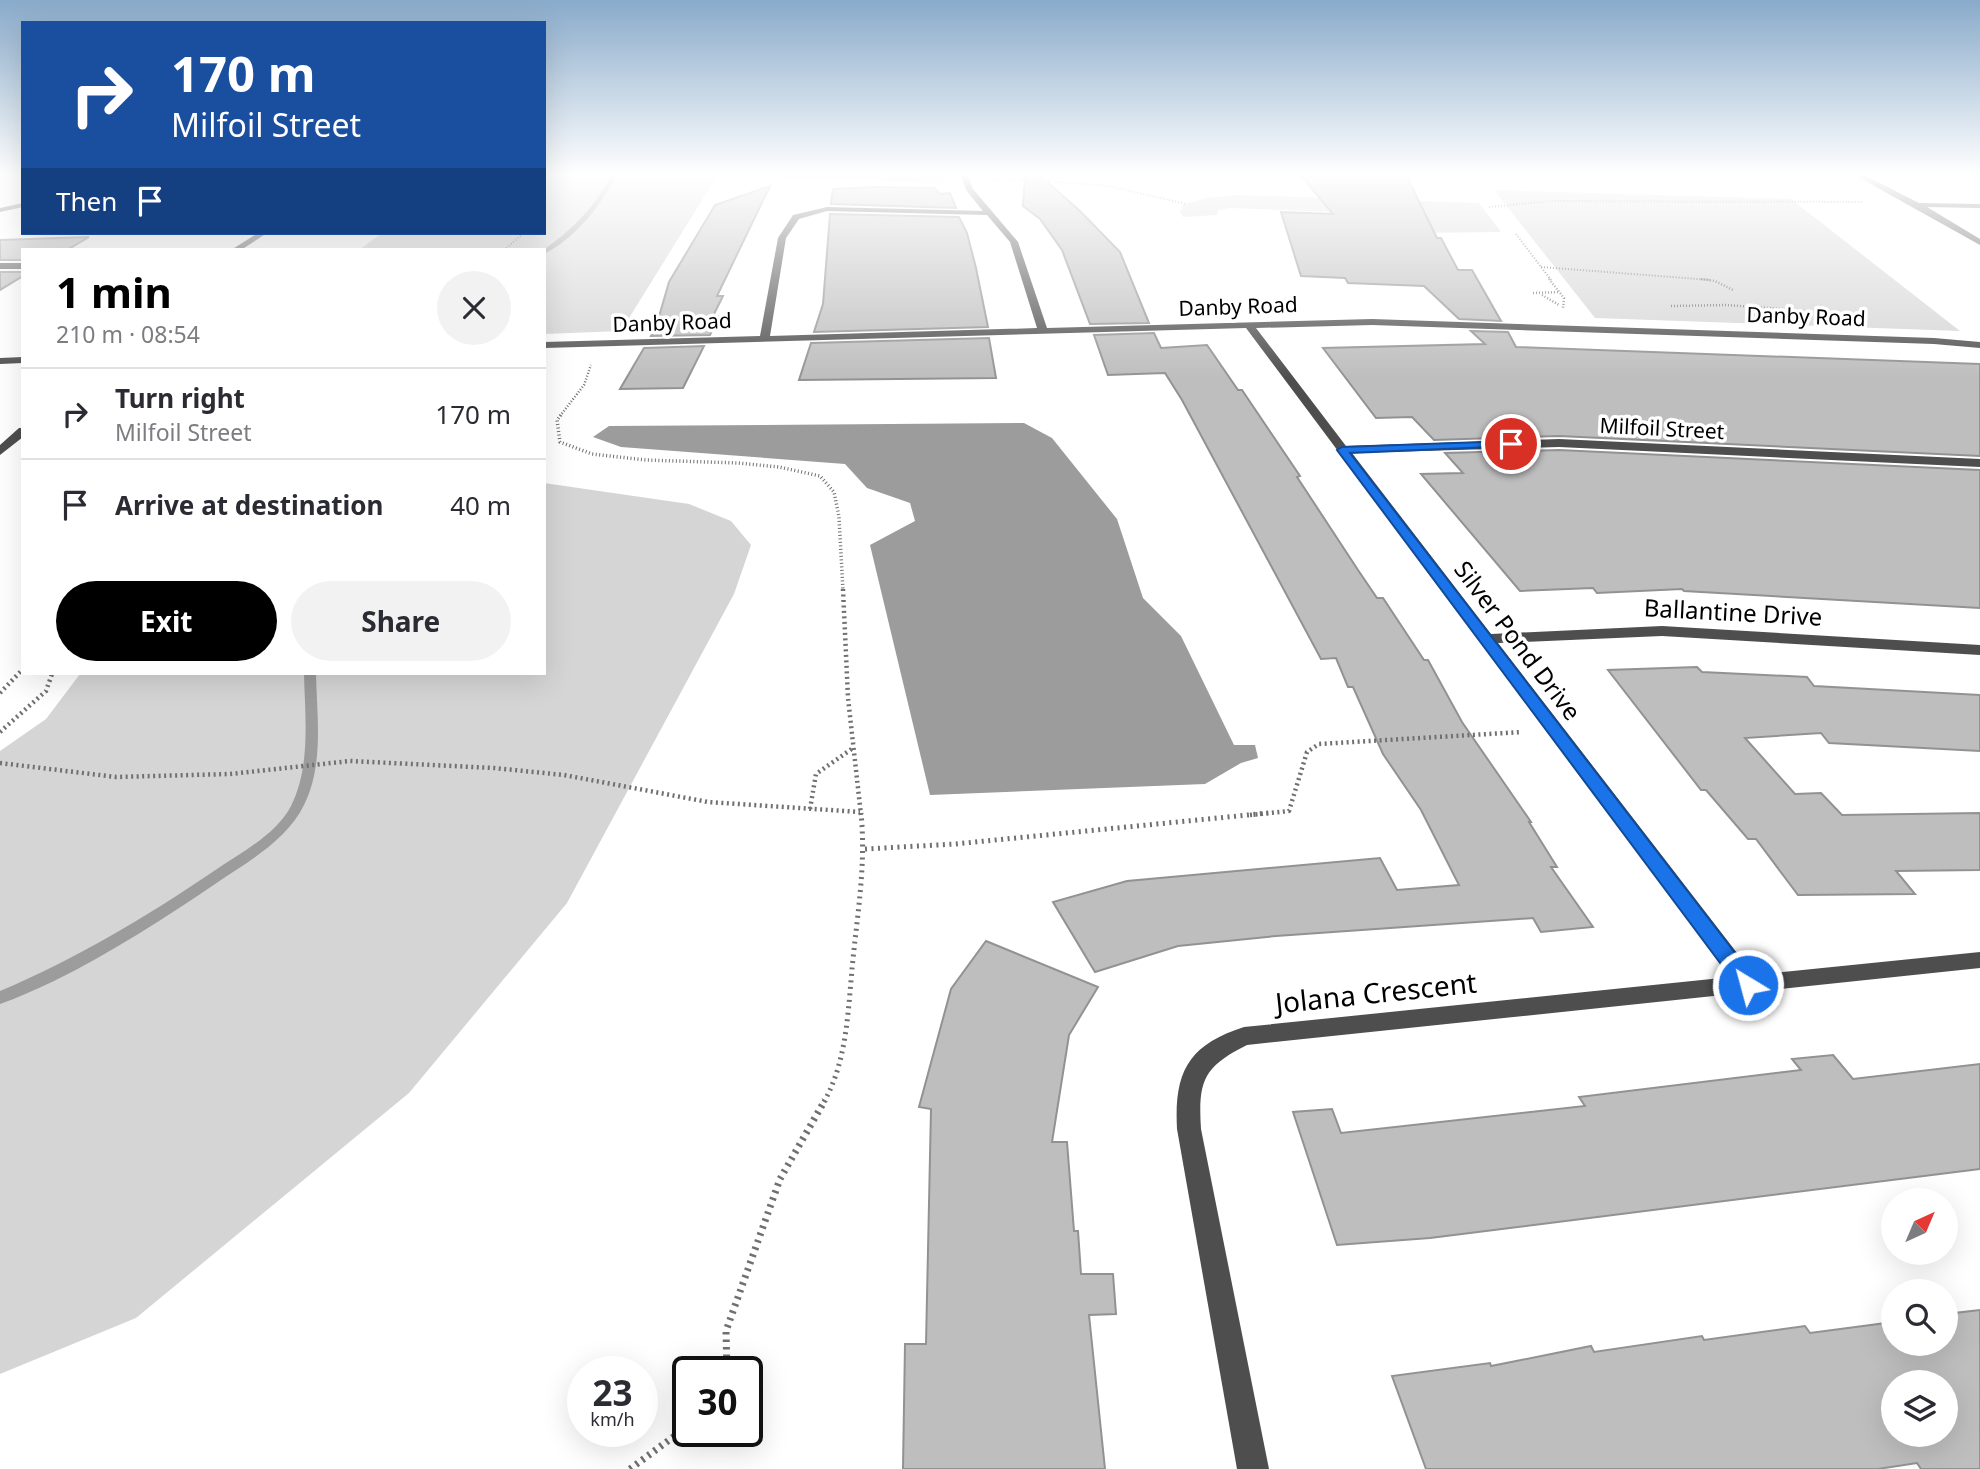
<!DOCTYPE html>
<html lang="en">
<head>
<meta charset="utf-8">
<style>
	body { margin:0; font-family:"Noto Sans",sans-serif; background:#f2f2f3; color:#2b2b33; height:100vh; display:flex; flex-direction:column; font-size:26px; white-space:nowrap }
	* { box-sizing:border-box; margin:0 }
	p { font-size:23px; color:#7c7c81 }
	.icon { flex:none; width:38px; height:38px; fill:none; stroke:currentColor; stroke-width:2; stroke-linecap:round; stroke-linejoin:round }
	.map { position:relative; flex:1; overflow:hidden }
	.sheet { position:absolute; left:21px; top:248px; width:525px; height:427px; display:flex; flex-direction:column; background:#fff; border-radius:0px; box-shadow:0 7px 28px #0002 }
	.sheet>* { flex:none }
	.hud { position:absolute; left:21px; top:21px; width:525px; height:214px; border-radius:0px; box-shadow:0 7px 28px #0002; background:#1a4fa0; color:#fff; overflow:hidden }
	.needle { width:46px; rotate:44deg }
	.controls { position:absolute; left:1881px; top:1188px; display:grid; gap:14px }
	.controls a { display:grid; place-items:center; width:77px; height:77px; border-radius:50%; background:#fff; box-shadow:0 7px 28px #0002; font-size:35px }
	.speed { position:absolute; left:567px; top:1356px; display:flex; gap:14px; font-size:35px; font-weight:700; text-align:center }
	.speed>* { display:grid; place-content:center; width:91px; height:91px; border-radius:50%; background:#fff; box-shadow:0 7px 28px #0002; line-height:1 }
	.speed small { font-size:18px; font-weight:400 }
	.speed .limit { border:4px solid #111; border-radius:10px; background:#fff; color:#111 }
	.pin { position:absolute; display:grid; place-items:center; width:60px; height:60px; color:#fff; margin:-30px; border:4px solid #fff; border-radius:50%; box-shadow:0 2px 7px #0007 }
	.me { position:absolute; width:77px; margin:-38px; rotate:323deg; stroke-linejoin:round; filter:drop-shadow(0 0 5px #0008) }
	.turn { display:flex; align-items:center; gap:24px; height:147px; padding:0 35px; font-size:32px }
	.turn .icon { width:91px; height:91px; stroke-width:2.5 }
	.turn b { display:block; font-size:49px; line-height:60px }
	.then { display:flex; align-items:center; height:66px; padding:0 35px; background:#0003; gap:14px; font-size:26px }
	.round { display:grid; place-items:center; flex:none; width:74px; height:74px; border-radius:37px; background:#f2f2f3 }
	.overview { display:flex; align-items:center; justify-content:space-between; height:119px; padding:0 35px }
	h1 { font-size:42px; font-weight:700; line-height:52px; color:#000 }
	.button { display:flex; gap:14px; margin-top:auto; padding:14px 35px }
	.button a { flex:1; height:80px; border-radius:42px; background:#000; color:#fff; font-size:28px; font-weight:700; line-height:80px; text-align:center }
	.button a+a { background:#f2f2f3; color:#2b2b33 }
	ul { padding:0; list-style:none }
	li { display:flex; align-items:center; gap:21px; height:91px; padding:0 35px; border-top:2px solid #e1e1e2 }
	li div { flex:1 }
	li b { display:block; font-size:26px }
	li em { font-style:normal }
	.map>svg:first-child { display:block }
	.green { fill:#d5d5d5 }
	.water { fill:#9c9c9c }
	.lines { fill:none; stroke-linecap:round; stroke-linejoin:round }
	.stream { fill:#9c9c9c; fill-rule:evenodd }
	.building { fill:#bebebe; stroke:#929292; stroke-width:2; fill-rule:evenodd }
	.path-far5 { stroke:#707070; stroke-width:2; stroke-dasharray:1 2; stroke-linecap:butt }
	.path-far4 { stroke:#707070; stroke-width:2.5; stroke-dasharray:1 2; stroke-linecap:butt }
	.path-far3 { stroke:#707070; stroke-width:3.5; stroke-dasharray:1 2.5; stroke-linecap:butt }
	.path-far2 { stroke:#707070; stroke-width:4.5; stroke-dasharray:2 3.5; stroke-linecap:butt }
	.path-far1 { stroke:#707070; stroke-width:5; stroke-dasharray:2 4.5; stroke-linecap:butt }
	.path { stroke:#707070; stroke-width:7; stroke-dasharray:2.5 5; stroke-linecap:butt }
	.minor { fill:#4e4e4e; fill-rule:evenodd }
	.route { fill:#1a73e8; stroke:#114b97; stroke-width:2 }
	.labels { text-anchor:middle; stroke-width:7; stroke-linejoin:round; paint-order:stroke }
	.far-street-label { font-size:21px; fill:#000; stroke:#fff }
	.street-label { font-size:24px; fill:#000; stroke:#fff }
	.near-street-label { font-size:28px; fill:#000; stroke:#fff }
</style>
</head>
<body>
<div class="map">
<svg width="1980" height="1469" viewBox="0 0 1980 1469">
	<rect width="100%" height="100%" fill="#fff"/>
	<g class="green">
		<polygon points="544,173 942,173 946,183 717,176 621,331 544,334 544,250 359,250 382,233 544,233"/>
		<polygon points="1494,190 1791,199 1960,331 1595,318"/>
		<polygon points="1236,195 1479,203 1501,232 1409,233 1337,212 1230,208 1218,210 1217,215 1183,217 1180,211 1184,204 1207,198"/>
		<polygon points="544,483 689,504 731,521 751,545 734,594 567,903 409,1093 136,1318 0,1374 0,751 46,719 80,674 544,674"/>
	</g>
	<polygon class="water" points="1024,423 1052,438 1117,519 1143,598 1181,636 1234,745 1255,745 1258,758 1241,763 1205,784 930,795 870,545 915,521 910,503 867,488 845,464 621,447 593,437 609,426"/>
	<g class="lines">
		<g class="stream">
			<path d="M613 173H618C601 205 577 237 544 254L543 250C573 230 596 205 613 173Z"/>
			<path d="M304 674H316C317 717 324 765 304 805 287 840 249 861 218 882 165 918 111 953 54 981 36 989 18 998 0 1004V991C76 959 146 917 214 871 240 853 276 835 291 806 311 766 305 717 304 674Z"/>
		</g>
	</g>
	<g class="building">
		<polygon points="1025,173 1037,173 1080,211 1120,252 1149,323 1090,324 1062,250 1040,219 1023,206"/>
		<polygon points="1299,173 1405,173 1437,238 1441,238 1458,270 1472,270 1501,321 1459,319 1424,286 1348,283 1345,278 1301,276 1281,212 1333,214"/>
		<polygon points="770,186 717,296 723,296 713,316 719,316 710,335 651,336 656,327 669,282 715,205"/>
		<polygon points="875,187 935,188 939,194 950,193 956,208 831,204 833,189"/>
		<polygon points="830,214 959,217 967,233 976,268 988,327 814,332 823,304"/>
		<polygon points="89,237 67,250 23,250 23,260 0,260 0,240"/>
		<polygon points="0,272 23,272 23,276 0,290"/>
		<polygon points="1471,331 1508,332 1516,347 1980,364 1980,456 1559,436 1434,440 1412,417 1376,418 1323,348 1485,344"/>
		<polygon points="1154,333 1161,348 1207,345 1238,390 1242,390 1300,476 1297,477 1358,570 1377,598 1383,598 1424,660 1428,660 1462,722 1531,822 1529,822 1557,867 1551,867 1593,927 1541,932 1533,918 1276,936 1178,946 1095,972 1053,902 1127,881 1380,858 1397,890 1459,885 1421,810 1383,754 1353,687 1348,687 1336,658 1321,659 1182,400 1165,373 1108,375 1094,335"/>
		<polygon points="989,338 996,378 799,380 811,343"/>
		<polygon points="704,346 683,388 620,389 644,348"/>
		<polygon points="1559,450 1980,470 1980,608 1684,591 1682,589 1597,593 1593,588 1520,591 1421,474 1463,473 1445,453"/>
		<polygon points="1697,667 1702,672 1807,677 1814,686 1980,695 1980,751 1829,743 1821,733 1745,738 1795,794 1821,793 1842,815 1980,813 1980,870 1896,871 1915,894 1798,895 1756,839 1748,839 1706,790 1701,790 1608,670"/>
		<polygon points="986,941 1098,987 1069,1035 1052,1142 1067,1142 1074,1231 1078,1231 1081,1274 1113,1274 1116,1314 1089,1315 1105,1469 903,1469 905,1344 926,1344 931,1109 919,1107 951,989"/>
		<polygon points="1833,1055 1853,1079 1980,1064 1980,1169 1430,1238 1337,1245 1293,1112 1332,1109 1341,1133 1585,1106 1579,1097 1801,1070 1792,1059"/>
		<path d="M1980 1310V1469H1921L1917 1463 1878 1469H1426L1392 1376 1490 1363 1491 1366 1591 1346 1594 1352 1702 1336 1704 1340 1805 1326 1810 1333 1894 1322V1344H1946V1314ZM1894 1382H1946V1435H1894Z"/>
	</g>
	<g class="lines">
		<g class="path-far5">
			<polyline points="789,173 942,177"/>
			<polyline points="990,179 1047,181"/>
			<polyline points="1056,179 1085,173"/>
			<polyline points="1048,181 1109,186 1186,204"/>
			<polyline points="1489,207 1551,201 1862,202"/>
			<polyline points="1516,234 1551,280"/>
			<polyline points="504,250 524,233"/>
			<polyline points="1541,267 1711,280"/>
		</g>
		<g class="path-far4">
			<polyline points="1549,279 1564,298 1563,308"/>
			<polyline points="1701,279 1715,281 1733,290"/>
			<polyline points="1533,293 1559,292"/>
			<polyline points="1542,295 1559,305"/>
			<polyline points="1671,306 1726,305 1809,311"/>
			<polyline points="560,416 584,385 591,365"/>
		</g>
		<polyline class="path-far3" points="561,415 557,420 560,442 592,454 646,460 738,463 779,467 820,476 834,492 839,517 843,591"/>
		<g class="path-far2">
			<polyline points="843,589 848,698 861,815"/>
			<polyline points="0,693 23,669"/>
			<polyline points="0,732 46,691 52,674"/>
			<polyline points="0,763 116,777 230,774 350,761 494,768 564,775 708,802 860,812"/>
			<polyline points="810,809 816,774 853,748"/>
			<polyline points="1250,815 1289,811 1307,752 1319,744 1522,732"/>
		</g>
		<g class="path-far1">
			<polyline points="865,849 955,844 1268,813"/>
			<path d="M824 1102C848 1059 848 1007 853 959 858 910 866 862 861 813"/>
		</g>
		<g class="path">
			<polyline points="727,1372 726,1331 780,1179 825,1100"/>
			<polyline points="630,1469 688,1426"/>
		</g>
		<g class="minor">
			<path d="M960 173H967L973 189 1018 242 1047 328 1372 319 1934 338 1980 342V348L1934 344 1372 325 1256 328 1346 446 1559 439 1980 459V467L1559 447 1352 453 1491 634 1662 626 1980 645V655L1662 636 1498 643 1754 975 1980 952V968L1247 1045C1203 1067 1198 1081 1201 1129L1269 1469H1237L1177 1129C1174 1072 1188 1045 1244 1027L1731 977 1246 328 544 348V342L760 336 778 238 793 215 827 207 983 211 966 190ZM827 211 987 215 1010 242 1037 328 770 336 786 238 799 219Z"/>
			<polygon points="1851,173 1860,173 1919,203 1980,204 1980,208 1927,207 1980,239 1980,245"/>
			<polygon points="23,203 23,207 0,212 0,208"/>
			<polygon points="258,233 267,233 241,250 231,250"/>
			<rect x="0" y="263" width="23" height="6"/>
			<polygon points="23,357 23,363 0,364 0,358"/>
			<polygon points="19,428 23,428 23,437 0,455 0,445"/>
		</g>
	</g>
	<linearGradient id="sky" x2="0" y2="1"><stop stop-color="#89aaca"/><stop offset="0.46" stop-color="#fff"/><stop offset="1" stop-color="#fff" stop-opacity="0"/></linearGradient>
	<rect width="1980" height="379" fill="url(#sky)"/>
	<polygon class="route" points="1511,441 1517,444 1515,446 1350,453 1756,980 1759,985 1756,991 1748,993 1741,991 1337,450 1342,447"/>
	<g class="labels">
		<g class="far-street-label">
			<text transform="translate(1238 307) rotate(-2)" y="7">Danby Road</text>
			<text transform="translate(1806 317) rotate(2)" y="7">Danby Road</text>
			<text transform="translate(672 323) rotate(-2)" y="7">Danby Road</text>
			<text transform="translate(1662 429) rotate(3)" y="7">Milfoil Street</text>
		</g>
		<g class="street-label">
			<text transform="translate(1733 613) rotate(3)" y="8">Ballantine Drive</text>
			<text transform="translate(1517 641) rotate(53)" y="8">Silver Pond Drive</text>
		</g>
		<g class="near-street-label">
			<text transform="translate(1376 993) rotate(-6)" y="10">Jolana Crescent</text>
		</g>
	</g>
</svg>
<div class="controls">
<a><svg class="needle" viewBox="-14 -14 28 28"><path d="M0-13l5 13h-10z" fill="#e53935"/><path d="M0 13l5-13h-10z" fill="#7c7c81"/></svg></a>
<a><svg class="icon" aria-label="search" viewBox="0 0 24 24"><circle cx="10" cy="10" r="6"/><path d="M15 15l6 6"/></svg></a>
<a><svg class="icon" aria-label="layers" viewBox="0 0 24 24"><path d="M12 4l9 5-9 5-9-5zM3 14l9 5 9-5"/></svg></a>
</div>
<div class="speed"><div>23<small>km/h</small></div><div class="limit">30</div></div>
<div class="pin" style="left:1511px;top:444px;background:#d93025"><svg class="icon" aria-label="arrive" viewBox="0 0 24 24"><path d="M6 21V4h12l-3 4 3 4H6"/></svg></div>
<svg class="me" style="left:1748px;top:985px" viewBox="-20 -20 40 40"><circle r="17" fill="#1a73e8" stroke="#fff" stroke-width="3"/><path d="M0-11L8 9 0 5-8 9z" fill="#fff"/></svg>
<div class="hud">
<div class="turn"><svg class="icon" aria-label="right" viewBox="0 0 24 24"><path d="M7 20v-9h11M14 6l5 5-5 5"/></svg><div><b>170 m</b>Milfoil Street</div></div>
<div class="then">Then<svg class="icon" aria-label="arrive" viewBox="0 0 24 24"><path d="M6 21V4h12l-3 4 3 4H6"/></svg></div>
</div>
<section class="sheet">
<div class="overview"><div><h1>1 min</h1><p>210 m · 08:54</p></div><a class="round"><svg class="icon" aria-label="close" viewBox="0 0 24 24"><path d="M6 6l12 12M18 6L6 18"/></svg></a></div>
<ul>
<li><svg class="icon" aria-label="right" viewBox="0 0 24 24"><path d="M7 20v-9h11M14 6l5 5-5 5"/></svg><div><b>Turn right</b><p>Milfoil Street</p></div><em>170 m</em></li>
<li><svg class="icon" aria-label="arrive" viewBox="0 0 24 24"><path d="M6 21V4h12l-3 4 3 4H6"/></svg><div><b>Arrive at destination</b></div><em>40 m</em></li>
</ul>
<div class="button"><a>Exit</a><a>Share</a></div>
</section>
</div>
</body>
</html>
